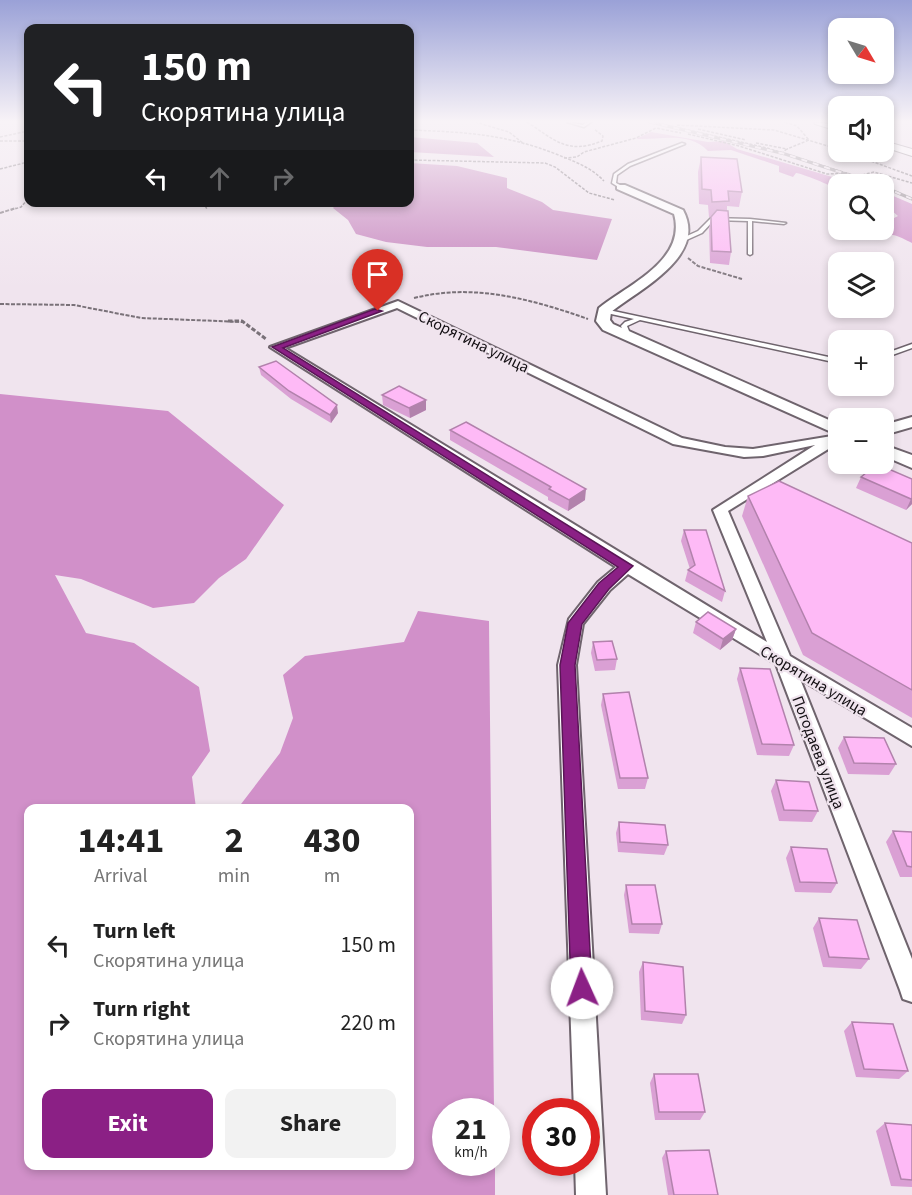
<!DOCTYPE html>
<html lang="en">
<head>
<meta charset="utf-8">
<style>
	body { margin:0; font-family:"Source Sans 3",sans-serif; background:#f2f2f2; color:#222; height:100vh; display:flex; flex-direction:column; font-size:22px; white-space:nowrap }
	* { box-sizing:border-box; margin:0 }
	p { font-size:20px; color:#767676 }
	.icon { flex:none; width:33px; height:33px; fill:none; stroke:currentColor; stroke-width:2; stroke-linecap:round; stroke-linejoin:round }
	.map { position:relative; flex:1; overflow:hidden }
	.side { position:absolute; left:24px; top:804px; width:390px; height:366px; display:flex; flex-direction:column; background:#fff; border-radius:12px; box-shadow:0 3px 9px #0003 }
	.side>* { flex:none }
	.banner { position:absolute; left:24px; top:24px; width:390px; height:183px; border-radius:12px; box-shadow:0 3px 9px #0003; background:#202124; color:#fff; overflow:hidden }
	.needle { width:39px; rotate:128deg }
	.controls { position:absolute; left:828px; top:18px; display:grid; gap:12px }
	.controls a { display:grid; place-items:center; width:66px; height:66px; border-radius:12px; background:#fff; box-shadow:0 3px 9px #0003; font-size:30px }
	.speed { position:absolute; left:432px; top:1098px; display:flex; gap:12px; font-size:30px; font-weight:700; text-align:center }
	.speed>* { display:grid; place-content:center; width:78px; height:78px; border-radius:50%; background:#fff; box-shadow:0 3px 9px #0003; line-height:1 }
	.speed small { font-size:15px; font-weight:400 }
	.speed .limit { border:9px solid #d22; background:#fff; color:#111 }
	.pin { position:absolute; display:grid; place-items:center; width:51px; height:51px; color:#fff; margin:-62px -26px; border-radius:50% 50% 50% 0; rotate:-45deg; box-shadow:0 0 6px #0007 }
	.pin .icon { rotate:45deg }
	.me { position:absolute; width:66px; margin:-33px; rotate:358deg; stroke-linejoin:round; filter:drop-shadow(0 0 4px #0008) }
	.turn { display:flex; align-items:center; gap:21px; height:126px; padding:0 18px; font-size:27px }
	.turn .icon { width:78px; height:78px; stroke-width:2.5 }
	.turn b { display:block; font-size:42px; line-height:51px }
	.lanes { display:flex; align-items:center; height:57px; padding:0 18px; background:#0003; justify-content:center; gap:30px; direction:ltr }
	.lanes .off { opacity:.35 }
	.eta { display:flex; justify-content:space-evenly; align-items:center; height:102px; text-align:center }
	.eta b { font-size:36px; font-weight:700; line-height:42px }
	.action { display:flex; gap:12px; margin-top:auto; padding:12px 18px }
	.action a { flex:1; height:69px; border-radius:12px; background:#8b2085; color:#fff; font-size:24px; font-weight:700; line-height:69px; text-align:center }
	.action a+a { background:#f2f2f2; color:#222 }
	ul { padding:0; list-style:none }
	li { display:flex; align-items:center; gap:18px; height:78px; padding:0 18px }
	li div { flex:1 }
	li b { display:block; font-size:22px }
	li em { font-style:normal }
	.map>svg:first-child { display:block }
	.forest { fill:#d190c9 }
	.water { fill:#c685be }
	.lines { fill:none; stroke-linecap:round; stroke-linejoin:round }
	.lane-casing { stroke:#6f646d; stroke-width:3 }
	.street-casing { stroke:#6f646d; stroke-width:4 }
	.secondary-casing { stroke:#6f646d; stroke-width:4 }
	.primary-casing { stroke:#6f646d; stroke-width:2 }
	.path-far2 { stroke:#797178; stroke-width:1.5; stroke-dasharray:3 1.5; stroke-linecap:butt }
	.path-far1 { stroke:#797178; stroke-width:2; stroke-dasharray:4 1.5; stroke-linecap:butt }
	.path { stroke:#797178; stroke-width:3; stroke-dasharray:4.5 2; stroke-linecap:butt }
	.lane { fill:#fff; fill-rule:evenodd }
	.street { fill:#fff; fill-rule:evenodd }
	.secondary { fill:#fff; fill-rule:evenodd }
	.primary { fill:#fff; fill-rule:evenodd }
	.rail-casing { stroke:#8a8289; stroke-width:3 }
	.rail { stroke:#f0e4ee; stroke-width:2; stroke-dasharray:6; stroke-linecap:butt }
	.wall { fill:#daa0d4 }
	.shaded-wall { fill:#b282ac }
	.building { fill:#febaf6; stroke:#b282ac; stroke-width:1.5 }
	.route { fill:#8b2085; stroke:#5a1556; stroke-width:1.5 }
	.labels { text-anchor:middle; stroke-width:4.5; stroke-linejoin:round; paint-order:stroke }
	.street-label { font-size:16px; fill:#130f13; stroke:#f0e4ee }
</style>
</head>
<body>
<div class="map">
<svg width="912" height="1195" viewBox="0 0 912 1195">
	<rect width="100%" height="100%" fill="#f0e4ee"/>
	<g class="forest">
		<path d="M651 132 708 142 724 141 737 149 856 184H838V190C830 185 804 174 796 173L793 177 779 172V166L731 150 708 151C689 131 660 140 636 139Z"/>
		<path d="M884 192 912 204V243C906 240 899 236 893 235 880 233 868 244 857 230H884V223L898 216 884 204Z"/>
		<polygon points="0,394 168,411 284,505 246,559 219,578 194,603 153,608 81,579 55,575 86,633 134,643 199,687 210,751 192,777 196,808 28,808 28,1166 410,1166 410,808 238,808 280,753 293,718 283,675 305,656 404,642 418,611 489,621 494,1111 446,1112 446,1162 495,1163 495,1195 0,1195"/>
	</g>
	<g class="water">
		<polygon points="410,137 477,143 494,157 410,152"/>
		<polygon points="410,163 457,166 507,178 507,188 542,202 553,210 612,219 597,260 496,247 427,247 386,242 356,234 348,220 333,208 337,203 410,202"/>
	</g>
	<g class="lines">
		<g class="lane-casing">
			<g id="lane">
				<polygon points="567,122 583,125 587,122 591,122 584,127"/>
				<polygon points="682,143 685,144 630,166 617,175 616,183 622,186 622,188 620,188 612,183 614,174 628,164"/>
				<polygon points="711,218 750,219 786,223 784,224 752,221 752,254 750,255 748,254 748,221 714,220 702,233 682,242 678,242 678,240 698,231"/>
				<polygon points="604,309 838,359 838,363 640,320 627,326 631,336 628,338 625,336 621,326 625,322 634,319 602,312 601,311"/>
				<polygon points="912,344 912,348 884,358 884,354"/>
			</g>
		</g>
		<g class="street-casing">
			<path id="street" d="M398 301 682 438 725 447 753 449 838 435V443L728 511 790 656 912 728V746L800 679 912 959V1002L903 999 900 990 776 664 628 574 610 590 583 624 576 665 606 1195H576L575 1162H586V1112H574L558 665 569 619 598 582 616 567 270 347ZM397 308 673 444 744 457 763 456 815 445 713 510 767 642 285 348Z"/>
		</g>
		<g class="secondary-casing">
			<g id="secondary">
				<path d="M617 185H625L683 210C708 256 640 289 611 312L610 320 613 324 838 424V435L603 330 596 321 599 308C629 284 687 260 674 214L617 189Z"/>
				<polygon points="912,417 912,427 884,435 884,425"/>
				<polygon points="884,445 912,455 912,468 884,456"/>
			</g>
		</g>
		<g class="primary-casing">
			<g id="primary">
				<polygon points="814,122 838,125 838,131 815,124"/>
				<polygon points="884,141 912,149 912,156 884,147"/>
			</g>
		</g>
		<g class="path-far2">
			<polyline points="475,122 509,132 524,144"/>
			<path d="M527 122C555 140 567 155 602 141L603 136 594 129"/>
			<polyline points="653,122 767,148 881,184"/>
			<polyline points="785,122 797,126 809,140 787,149"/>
			<polyline points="677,125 774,130 838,149"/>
			<polyline points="698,129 746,140"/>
			<path d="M410 130C464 132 505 134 556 154 573 161 591 167 604 181"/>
			<polyline points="688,134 739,146 827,174 849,173"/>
			<polyline points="0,137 28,131"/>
			<polyline points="0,141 28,141"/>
			<polyline points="756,143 787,149 783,152"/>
			<polyline points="846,152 912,176"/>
			<polyline points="564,158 577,157 584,152 636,138 656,128 681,133"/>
			<polyline points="410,160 545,163 555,167 589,193 615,200"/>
			<polyline points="0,169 28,162"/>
			<polyline points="834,176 862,184"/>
			<polyline points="858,176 874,172 912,183"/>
			<polyline points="203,202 207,209"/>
			<polyline points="11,210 21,207 28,199"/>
		</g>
		<g class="path-far1">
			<polyline points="0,213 16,208"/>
			<polyline points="688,258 698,266 742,279"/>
			<path d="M414 298C474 283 531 299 588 319"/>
			<polyline points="0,304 74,305 141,318 243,322"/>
		</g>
		<polyline class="path" points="228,321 242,321 266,339"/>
		<use href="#lane" class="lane"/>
		<use href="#street" class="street"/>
		<use href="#secondary" class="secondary"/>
		<use href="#primary" class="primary"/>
		<g class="rail-casing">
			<g id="rail">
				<polyline points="650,122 785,154 876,184"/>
				<polyline points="884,187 912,199"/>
			</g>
		</g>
		<use href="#rail" class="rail"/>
	</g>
	<g class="wall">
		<polygon points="701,157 742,192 739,207 727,206 727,211 731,252 729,265 710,263 709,229 711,217 709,217 708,205 699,204 698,172"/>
		<polygon points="259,367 338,413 331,423 291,399 261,375"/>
		<polygon points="382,395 426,400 426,410 410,418 383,405"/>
		<polygon points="450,430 585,500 568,511 548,500 548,497 450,440"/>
		<polygon points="861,477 912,479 912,504 906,510 856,488"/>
		<polygon points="748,496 912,543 912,718 803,655 742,516"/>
		<polygon points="684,530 725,591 722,602 685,581 688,570 690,569 681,541"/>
		<polygon points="696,622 736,629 732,640 720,650 693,633"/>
		<polygon points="593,642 617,659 615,670 595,671 591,653"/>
		<polygon points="740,668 794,745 789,756 757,755 737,679"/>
		<polygon points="603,694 648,778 645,789 618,789 601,705"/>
		<polygon points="844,737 896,764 889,775 848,774 838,748"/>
		<polygon points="776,780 818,811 812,822 779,821 771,791"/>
		<polygon points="619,822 668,845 664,855 618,852 616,833"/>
		<polygon points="893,831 912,832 912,877 900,877 886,842"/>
		<polygon points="791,847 837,883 831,893 795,892 786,858"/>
		<polygon points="626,885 662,924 659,934 629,933 624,895"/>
		<polygon points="819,918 869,959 861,969 823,967 813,928"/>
		<polygon points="643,962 686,1015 682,1024 641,1020 639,972"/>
		<polygon points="852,1022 908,1071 899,1079 856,1077 844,1031"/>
		<polygon points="654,1074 705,1112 700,1120 655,1120 650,1083"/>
		<polygon points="885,1123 912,1125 912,1187 891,1186 876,1131"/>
		<polygon points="666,1151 718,1195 668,1195 662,1158"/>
	</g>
	<g class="shaded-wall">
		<polygon points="426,400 426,410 410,418 409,408"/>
		<polygon points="337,405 338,413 331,423 330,415"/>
		<polygon points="586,489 585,500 568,511 569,500"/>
		<polygon points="912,498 912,504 906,510 911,499"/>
		<polygon points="736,629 732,640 720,650 723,639"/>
	</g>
	<g class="building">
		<polygon points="701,157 737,159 742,192 728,191 729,201 712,202 711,190 702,189"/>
		<polygon points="717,210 728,211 731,252 712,251 711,217"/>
		<polygon points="276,361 337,405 330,415 289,391 259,367"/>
		<polygon points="399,386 426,400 409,408 382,395"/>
		<polygon points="466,422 586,489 569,500 549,489 551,487 450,430"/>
		<polygon points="877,464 912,479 912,498 911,499 861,477"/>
		<polygon points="779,481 912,543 912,690 812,633 748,496"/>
		<polygon points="684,530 706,530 725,591 688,570 695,565"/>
		<polygon points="708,612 736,629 723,639 696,622"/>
		<polygon points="612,641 617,659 597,660 593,642"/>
		<polygon points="740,668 770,669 794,745 762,744"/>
		<polygon points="629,692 648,778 620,778 603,694"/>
		<polygon points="844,737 884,738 896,764 854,763"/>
		<polygon points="776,780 809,782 818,811 784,810"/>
		<polygon points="619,822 665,825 668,845 620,842"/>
		<polygon points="893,831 912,832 912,867 907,866"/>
		<polygon points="791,847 827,849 837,883 800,882"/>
		<polygon points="626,885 655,885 662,924 632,924"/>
		<polygon points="819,918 857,920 869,959 829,957"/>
		<polygon points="643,962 683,967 686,1015 645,1011"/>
		<polygon points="852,1022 893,1024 908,1071 864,1069"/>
		<polygon points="654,1074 698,1074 705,1112 659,1112"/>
		<polygon points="885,1123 912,1125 912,1180 901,1179"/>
		<polygon points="709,1150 718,1195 674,1195 666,1151"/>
	</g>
	<linearGradient id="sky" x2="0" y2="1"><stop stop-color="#9aa1d7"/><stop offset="0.42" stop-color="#f8f3f7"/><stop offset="1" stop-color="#f8f3f7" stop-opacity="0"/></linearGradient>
	<rect width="912" height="289" fill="url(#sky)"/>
	<polygon class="route" points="375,309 382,311 283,348 633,566 609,589 582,624 575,665 592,988 589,995 582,998 574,995 571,988 560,665 568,623 599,583 618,567 272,347"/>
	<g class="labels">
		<g class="street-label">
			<text transform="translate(474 341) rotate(26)" y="6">Скорятина улица</text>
			<text transform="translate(814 680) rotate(31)" y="6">Скорятина улица</text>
			<text transform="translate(819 752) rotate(69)" y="6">Погодаева улица</text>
		</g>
	</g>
</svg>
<div class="controls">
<a><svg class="needle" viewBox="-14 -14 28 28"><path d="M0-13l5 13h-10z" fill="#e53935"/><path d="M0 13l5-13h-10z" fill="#767676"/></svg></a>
<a><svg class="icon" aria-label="sound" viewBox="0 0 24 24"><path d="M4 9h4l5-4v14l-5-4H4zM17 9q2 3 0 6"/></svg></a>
<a><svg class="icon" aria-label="search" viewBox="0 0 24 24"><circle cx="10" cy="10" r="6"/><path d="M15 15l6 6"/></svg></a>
<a><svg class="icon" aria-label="layers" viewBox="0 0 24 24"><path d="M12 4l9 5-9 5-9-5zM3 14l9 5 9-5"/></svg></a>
<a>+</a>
<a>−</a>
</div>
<div class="speed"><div>21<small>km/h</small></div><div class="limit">30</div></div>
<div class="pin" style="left:378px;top:311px;background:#d93025"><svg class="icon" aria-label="arrive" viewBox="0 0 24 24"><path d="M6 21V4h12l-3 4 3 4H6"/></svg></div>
<svg class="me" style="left:582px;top:988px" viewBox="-20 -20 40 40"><circle r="19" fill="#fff"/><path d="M0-13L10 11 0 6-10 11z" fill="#8b2085"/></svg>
<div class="banner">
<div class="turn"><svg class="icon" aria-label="left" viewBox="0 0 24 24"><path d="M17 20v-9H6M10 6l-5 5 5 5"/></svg><div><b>150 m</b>Скорятина улица</div></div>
<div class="lanes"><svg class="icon" aria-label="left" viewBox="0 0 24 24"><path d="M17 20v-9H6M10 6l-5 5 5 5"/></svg><svg class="icon off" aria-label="ahead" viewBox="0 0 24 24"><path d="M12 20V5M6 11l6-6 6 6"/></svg><svg class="icon off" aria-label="right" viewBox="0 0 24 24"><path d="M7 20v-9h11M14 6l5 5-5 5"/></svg></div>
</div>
<section class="side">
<div class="eta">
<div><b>14:41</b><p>Arrival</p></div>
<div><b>2</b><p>min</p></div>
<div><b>430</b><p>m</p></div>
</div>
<ul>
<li><svg class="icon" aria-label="left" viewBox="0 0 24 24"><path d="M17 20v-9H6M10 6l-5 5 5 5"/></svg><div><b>Turn left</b><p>Скорятина улица</p></div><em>150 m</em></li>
<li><svg class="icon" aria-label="right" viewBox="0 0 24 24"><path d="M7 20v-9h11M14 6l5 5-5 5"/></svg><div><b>Turn right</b><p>Скорятина улица</p></div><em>220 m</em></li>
</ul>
<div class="action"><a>Exit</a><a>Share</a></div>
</section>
</div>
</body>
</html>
